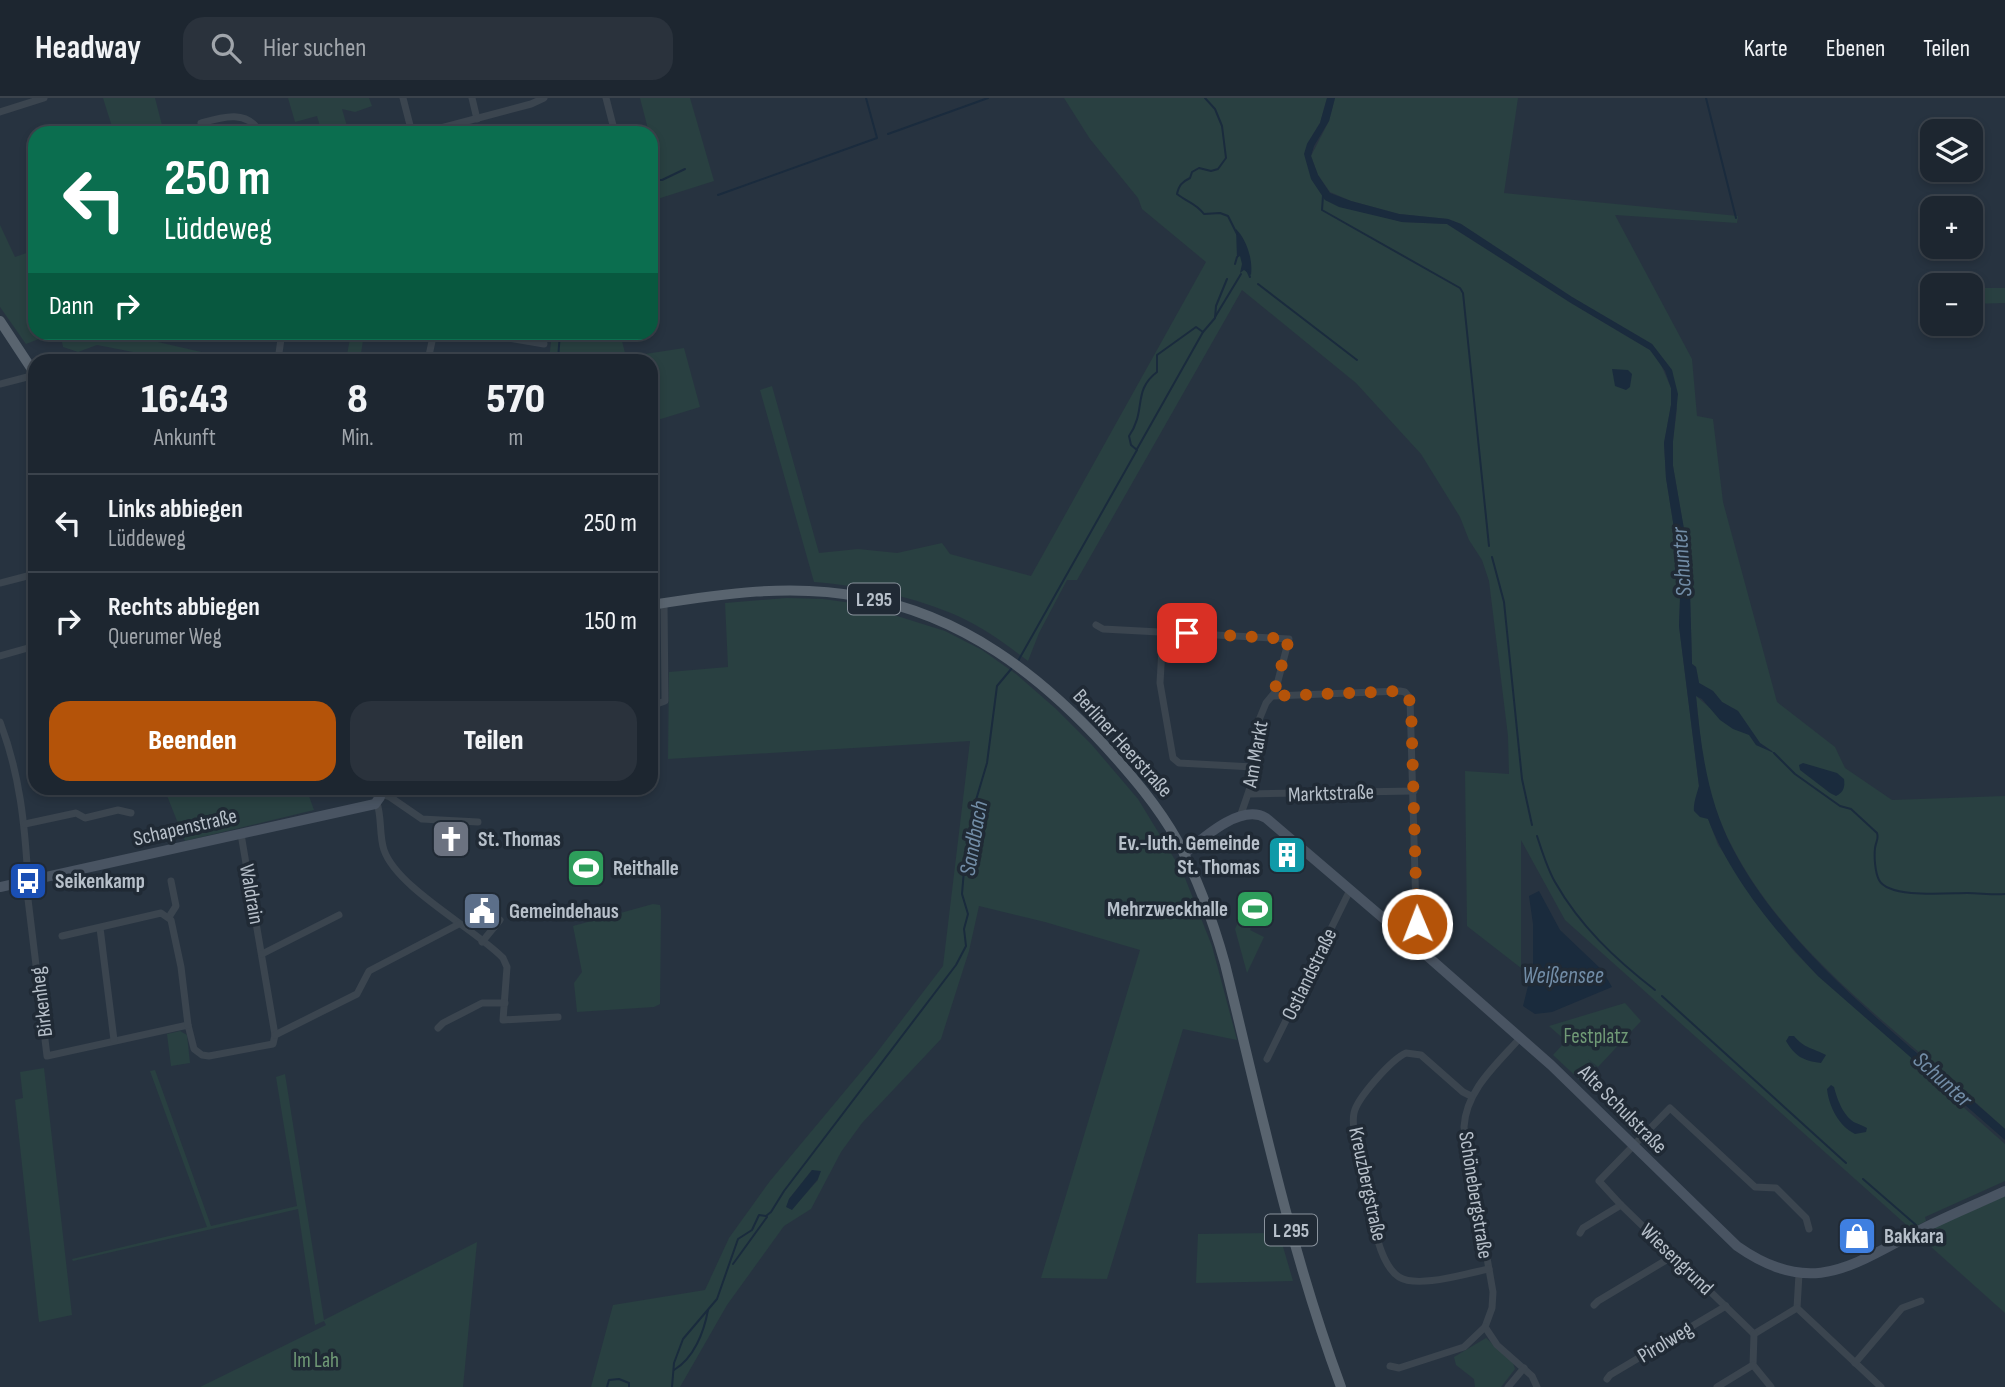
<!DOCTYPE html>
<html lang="de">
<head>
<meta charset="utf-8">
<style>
	body { margin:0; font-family:"Sofia Sans Condensed",sans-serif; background:#2a323c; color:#f1f3f6; height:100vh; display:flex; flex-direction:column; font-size:26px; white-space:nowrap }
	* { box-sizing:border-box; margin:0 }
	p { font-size:23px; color:#a0a5ab }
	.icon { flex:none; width:38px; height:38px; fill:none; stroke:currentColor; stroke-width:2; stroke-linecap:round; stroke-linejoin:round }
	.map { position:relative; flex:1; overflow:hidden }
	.details { position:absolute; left:28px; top:256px; width:630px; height:441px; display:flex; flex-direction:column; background:#1d2630; border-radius:21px; box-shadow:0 4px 10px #0003,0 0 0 2px #3b434c }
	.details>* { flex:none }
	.banner { position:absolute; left:28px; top:28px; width:630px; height:214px; border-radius:21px; box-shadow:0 4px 10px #0003,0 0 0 2px #3b434c; background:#0b6e4f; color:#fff; overflow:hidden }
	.tools { position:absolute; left:1920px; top:21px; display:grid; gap:14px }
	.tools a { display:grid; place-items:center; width:63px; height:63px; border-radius:14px; background:#1d2630; box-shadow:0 4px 10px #0003,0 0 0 2px #3b434c; font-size:35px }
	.pin { position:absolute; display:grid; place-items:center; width:60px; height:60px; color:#fff; margin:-30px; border-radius:14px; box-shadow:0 4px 10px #0006 }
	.me { position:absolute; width:77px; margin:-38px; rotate:359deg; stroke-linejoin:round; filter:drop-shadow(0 0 5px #0008) }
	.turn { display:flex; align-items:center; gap:24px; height:147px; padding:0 21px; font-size:32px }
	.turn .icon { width:91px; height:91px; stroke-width:2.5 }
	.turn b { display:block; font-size:49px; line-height:60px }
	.then { display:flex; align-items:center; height:66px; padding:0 21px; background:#0003; gap:14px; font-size:26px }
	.eta { display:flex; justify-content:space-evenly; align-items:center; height:119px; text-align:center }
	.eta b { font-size:42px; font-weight:800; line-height:49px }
	.cta { display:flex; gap:14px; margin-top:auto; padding:14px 21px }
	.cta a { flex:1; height:80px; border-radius:21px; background:#b45309; color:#fff; font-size:28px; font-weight:800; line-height:80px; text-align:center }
	.cta a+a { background:#2a323c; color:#f1f3f6 }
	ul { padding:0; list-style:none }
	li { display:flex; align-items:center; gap:21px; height:98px; padding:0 21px; border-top:2px solid #3b434c }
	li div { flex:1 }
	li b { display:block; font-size:26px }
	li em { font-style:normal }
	header { display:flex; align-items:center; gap:42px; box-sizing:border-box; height:98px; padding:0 35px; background:#1d2630; border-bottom:2px solid #3b434c }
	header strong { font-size:33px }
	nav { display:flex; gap:38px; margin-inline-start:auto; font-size:24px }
	.search { width:490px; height:63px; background:#2a323c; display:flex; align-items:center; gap:18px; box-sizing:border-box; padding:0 24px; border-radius:21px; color:#a0a5ab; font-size:26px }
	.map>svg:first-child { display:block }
	.green { fill:#294041; fill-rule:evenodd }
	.water { fill:#1a2b3d }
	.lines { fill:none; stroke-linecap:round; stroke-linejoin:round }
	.stream { stroke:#1a2b3d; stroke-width:2 }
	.street { stroke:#3b454f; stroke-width:7 }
	.secondary { stroke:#495462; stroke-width:10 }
	.primary { stroke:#59646f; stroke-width:10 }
	.route { stroke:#b45309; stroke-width:12; stroke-dasharray:0 21.6 }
	.labels { text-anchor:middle; stroke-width:7; stroke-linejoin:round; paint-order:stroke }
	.shield { fill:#202a35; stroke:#8a939d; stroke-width:2 }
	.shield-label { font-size:19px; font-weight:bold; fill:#b7c0ca }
	.street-label { font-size:21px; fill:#b7c0ca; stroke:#202a35 }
	.poi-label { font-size:21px; font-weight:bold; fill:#b7c0ca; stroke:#202a35; text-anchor:start }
	.park-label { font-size:21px; fill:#709a76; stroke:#202a35 }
	.water-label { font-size:23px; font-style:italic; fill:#728da7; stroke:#202a35 }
</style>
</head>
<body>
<header>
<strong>Headway</strong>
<div class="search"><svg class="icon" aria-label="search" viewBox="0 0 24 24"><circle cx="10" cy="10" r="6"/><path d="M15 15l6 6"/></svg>Hier suchen</div>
<nav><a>Karte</a><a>Ebenen</a><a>Teilen</a></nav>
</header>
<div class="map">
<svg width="2005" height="1289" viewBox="0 0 2005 1289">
	<rect width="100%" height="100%" fill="#273340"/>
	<g class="green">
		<polygon points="103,0 155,0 164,35 114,35"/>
		<polygon points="288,0 369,0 372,8 355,14 342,11 349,35 322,35 317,18 295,24"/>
		<polygon points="640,0 690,0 714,83 651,103 651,52 653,51 651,35 649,35"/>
		<path d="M1064 0H1327L1320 25 1307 46 1325 102 1402 124 1447 126 1571 205 1650 252 1659 262 1671 290V307L1664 345 1666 380 1681 474 1679 528 1699 688 1697 701 1708 720 1718 747 1792 851 1818 878 1958 1000H1953L2005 1046V1083L1925 1119 1926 1123 1911 1131 1565 822 1521 742V870L1467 828 1465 673 1509 676 1508 638 1489 483 1482 462 1469 442 1460 419 1421 356 1356 285 1242 192 1077 482H1067L1039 535 1028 563C1007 547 984 530 960 519 916 499 863 488 814 484L760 292 772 288 819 455 858 451 897 455 942 445 950 456 1031 478 1206 164 1142 111 1138 100 1090 41Z"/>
		<path d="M1335 0H1518L1504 95 1738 118 1737 125 1615 117 1692 261 1697 318 1713 321 1723 404 1777 604 1835 649 1845 670 1892 702 2005 698V1031C1975 1004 1945 977 1914 950 1835 882 1750 809 1714 707 1702 672 1700 634 1696 598L1710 610 1750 637 1756 647 1772 653 1760 645 1738 613 1722 604 1713 593 1699 585 1696 569 1692 566 1689 460 1673 368V343L1677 311 1672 272 1652 246 1572 199 1461 126 1448 121 1399 116 1351 103 1330 94 1318 77 1311 58 1329 23Z"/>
		<polygon points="0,127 15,159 35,152 35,234 54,235 26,246 0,209"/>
		<polygon points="1970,190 2005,190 2005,205 1971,206"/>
		<polygon points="60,235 119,235 223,259 223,262 174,262 97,247 78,254 63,249"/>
		<polygon points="351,235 370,235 369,237 364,236 360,262 346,262"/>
		<polygon points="552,235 620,235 626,259 684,250 700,309 651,324 651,262 549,262"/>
		<path d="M787 500 823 501 859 506 945 533 982 552 1016 576 1055 610 1092 647 1138 701 1183 775 1212 848 1237 942 1183 931 1107 1181 1041 1180 1140 852 1045 824 979 808 969 853 941 941 862 1025 841 1054 811 1111 784 1128 727 1207 680 1289H591L613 1207 705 1192 729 1140 770 1083 875 957 943 868 970 643 668 661 669 574 728 569 725 505ZM812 1072 818 1082 792 1111 787 1109 789 1101Z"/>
		<polygon points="164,690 306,690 314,712 185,743"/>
		<polygon points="653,806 660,807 661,812 660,906 654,909 577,914 574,885 582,874 573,828"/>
		<polygon points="1248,816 1255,819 1250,832 1264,839 1247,875 1235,831 1241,818 1245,820"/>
		<polygon points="1625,905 1641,923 1598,969 1588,961 1596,969 1582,984 1553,957 1566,943 1549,928"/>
		<polygon points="180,933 187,937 190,965 171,968 167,936"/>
		<polygon points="44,970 72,1217 39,1224 15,1002 23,1000 20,974"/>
		<polygon points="155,972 211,1128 297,1108 276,979 285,976 324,1222 477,1144 463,1289 200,1289 326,1227 324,1223 315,1227 298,1111 73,1163 72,1161 207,1129 150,973"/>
		<polygon points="2005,1098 2005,1215 1920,1139 1940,1127"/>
		<polygon points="1279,1135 1293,1183 1196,1185 1198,1136"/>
		<polygon points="1486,1240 1513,1265 1515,1271 1501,1289 1475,1289 1474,1281 1456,1267 1454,1259"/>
	</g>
	<g class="water">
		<path d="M1327 0H1335L1329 23 1314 48 1311 58 1318 77 1330 95 1351 103 1399 116 1448 121 1461 126 1572 199 1652 246 1672 272 1678 296 1673 343V368L1689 460 1692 566 1696 569 1699 585 1713 593 1722 604 1738 613 1760 645 1776 656 1756 647 1749 637 1733 631 1720 622 1702 601 1696 598C1701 651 1708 705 1734 753 1791 861 1915 950 2005 1031V1042L1818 878C1775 833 1730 779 1708 721L1700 719 1694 713C1693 706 1697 695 1699 688L1679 528 1681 474 1666 380 1664 345 1671 307V290L1665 273 1650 252 1571 205 1447 126 1402 124 1339 109 1325 102 1311 81 1304 56 1307 46 1320 25Z"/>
		<path d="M1236 131C1247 142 1253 162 1251 177L1244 172 1240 175 1242 166 1240 158 1237 160Z"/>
		<polygon points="1612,271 1628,272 1632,276 1630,289 1626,292 1615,288"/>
		<path d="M1803 665 1837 675 1844 681C1845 689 1844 694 1836 698L1830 695 1800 672 1799 667Z"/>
		<polygon points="1539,793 1560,832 1602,872 1612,889 1552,914 1535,916 1523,908 1533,868 1533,826 1529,798"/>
		<path d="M1789 938H1794C1805 951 1813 950 1826 957L1821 965C1803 963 1795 958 1786 943Z"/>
		<path d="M1831 987 1834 989C1837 1001 1844 1020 1856 1025 1860 1027 1864 1028 1867 1030L1866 1034 1855 1036C1839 1028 1829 1009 1827 991Z"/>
		<polygon points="812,1072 821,1073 818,1081 792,1112 786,1109 789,1101"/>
	</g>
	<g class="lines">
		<g class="stream">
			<path d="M1205 0 1215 11 1222 28 1226 60 1218 71 1211 73 1199 70 1192 74 1190 80C1182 84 1179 87 1177 96 1187 104 1196 105 1204 116L1220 115 1228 118 1237 136"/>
			<polyline points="1706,0 1736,120"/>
			<polyline points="888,36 988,0"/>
			<polyline points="651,82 662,82 685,71"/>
			<polyline points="718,97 877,40 866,0"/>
			<polyline points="1323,98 1322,112 1460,190 1463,195 1489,448"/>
			<polyline points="1235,166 1237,159"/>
			<polyline points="1247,172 1250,179"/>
			<polyline points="1258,186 1357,262"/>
			<polyline points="1215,219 1241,176"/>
			<polyline points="558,262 560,234"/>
			<polyline points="1137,351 1203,234"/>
			<polyline points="1492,459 1504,504 1522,681 1532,727"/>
			<path d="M1018 563 1137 352 1131 347 1129 338C1147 312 1132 293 1157 274V257L1196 229 1203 234 1215 220 1216 208 1227 181"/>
			<path d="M1774 655 1795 676 1840 708 1851 711 1877 735C1879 741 1876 743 1875 750 1874 759 1875 774 1879 782 1889 801 1949 795 1967 795 1980 795 1992 797 2005 796"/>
			<path d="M1537 738C1542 753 1547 770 1555 784 1580 828 1615 861 1655 892"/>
			<polyline points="1662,898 1846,1065"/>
			<polyline points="1863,1081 1916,1127"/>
			<polyline points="1927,1137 1932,1140"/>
			<polyline points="733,1166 767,1119"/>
			<path d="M674 1272C694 1260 704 1234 708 1212"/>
			<polyline points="607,1289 609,1282 619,1281 629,1285 629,1289"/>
			<polyline points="672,1289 674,1265 683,1241 717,1201 738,1141 752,1132 759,1117 766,1118 771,1114 784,1093 956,867 966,848 964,831 968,816 962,796 964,772 968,746 973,734 976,702 987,665 997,588 1012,570"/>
		</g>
		<g class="street">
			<polyline points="403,0 412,35"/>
			<polyline points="472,0 477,21"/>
			<polyline points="606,0 615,35"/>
			<polyline points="0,14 44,0"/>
			<path d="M201 25C222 19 248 11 260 35"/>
			<polyline points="422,35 531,6 544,0"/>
			<polyline points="474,234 544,246"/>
			<polyline points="278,262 282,234"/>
			<polyline points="428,262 434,234"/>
			<polyline points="0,286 35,277"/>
			<polyline points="0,485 35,476"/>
			<polyline points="1096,527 1103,531 1289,541 1275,594 1266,605 1259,622 1252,684 1241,716"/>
			<polyline points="1163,533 1160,585 1173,660 1179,665 1253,669"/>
			<polyline points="0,558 35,548"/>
			<polyline points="1273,598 1400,593 1405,594 1410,600 1417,849"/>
			<polyline points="651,608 665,603 664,505"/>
			<path d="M0 624C20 676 25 728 28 783L27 793 47 958 188 927 194 951 202 957 209 958 273 946 275 937 241 736"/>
			<polyline points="379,695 390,699 422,721 478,724"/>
			<polyline points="380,695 399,690"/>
			<polyline points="1249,696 1414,693"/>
			<path d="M377 705C382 720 379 737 384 752 397 790 475 831 503 860L507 869 503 922 558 919"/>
			<polyline points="25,726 76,715 85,720 118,712 131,715"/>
			<polyline points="169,819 176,808 171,783"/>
			<polyline points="100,830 114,942"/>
			<polyline points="62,838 161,815 171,822 181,869 188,927"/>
			<polyline points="482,844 500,822"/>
			<polyline points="262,856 339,817"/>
			<polyline points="438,930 443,925 482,905 505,905"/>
			<polyline points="275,937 357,896 369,873 459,826"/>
			<path d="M1520 940C1497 966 1466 992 1464 1029L1493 1194 1492 1210 1485 1229 1497 1247 1532 1278 1537 1289"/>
			<polyline points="1267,961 1350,792"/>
			<path d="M1471 998 1463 994 1421 957 1406 955C1392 961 1357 1000 1354 1015 1351 1030 1358 1043 1361 1057 1369 1086 1372 1162 1399 1179 1418 1191 1467 1175 1489 1171"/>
			<polyline points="1580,1135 1583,1130 1621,1107"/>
			<polyline points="1799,1176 1797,1210 1881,1289"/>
			<polyline points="1594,1207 1598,1203 1673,1158"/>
			<polyline points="1797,1210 1754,1236 1621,1107 1599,1083 1670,1010 1755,1089 1776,1090 1806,1120 1809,1131"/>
			<polyline points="1754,1236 1753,1267 1771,1289"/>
			<polyline points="1855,1265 1902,1210 1921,1203"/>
			<polyline points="1390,1268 1399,1270 1464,1249 1485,1229"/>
			<polyline points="1607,1281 1610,1277 1726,1208"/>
			<polyline points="1508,1289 1524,1270"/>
			<polyline points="1717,1289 1753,1267"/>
		</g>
		<g class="secondary">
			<path d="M1184 756C1203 740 1241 705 1266 720L1417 849 1551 967 1737 1148C1815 1203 1855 1164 1926 1129 1952 1116 1979 1105 2005 1093"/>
			<polyline points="0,789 375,706 380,699 377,690"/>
		</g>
		<g class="primary">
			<polyline points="0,223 35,276"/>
			<path d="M651 507C721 496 791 485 862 499 962 517 1039 576 1106 649 1132 678 1158 708 1177 742 1198 781 1213 823 1225 866 1260 1008 1290 1152 1341 1289"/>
		</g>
	</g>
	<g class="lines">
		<polyline class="route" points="1187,535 1289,541 1273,598 1400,593 1407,597 1411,606 1417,826"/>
	</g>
	<defs>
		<g id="church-square" transform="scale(2.0125)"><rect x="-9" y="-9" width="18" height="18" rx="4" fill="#6b7280" stroke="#202a35"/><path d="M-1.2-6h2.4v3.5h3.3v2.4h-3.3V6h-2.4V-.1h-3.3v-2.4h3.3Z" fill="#fff"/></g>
		<g id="building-square" transform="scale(2.0125)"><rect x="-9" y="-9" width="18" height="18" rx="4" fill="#0f9aa8" stroke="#202a35"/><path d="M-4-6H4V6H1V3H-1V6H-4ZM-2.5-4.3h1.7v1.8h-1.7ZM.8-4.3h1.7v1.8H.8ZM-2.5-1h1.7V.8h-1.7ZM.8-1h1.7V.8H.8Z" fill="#fff"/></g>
		<g id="stadium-square" transform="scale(2.0125)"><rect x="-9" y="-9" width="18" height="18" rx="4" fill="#2e9e5b" stroke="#202a35"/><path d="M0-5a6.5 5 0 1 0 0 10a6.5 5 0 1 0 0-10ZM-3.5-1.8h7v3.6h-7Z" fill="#fff"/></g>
		<g id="bus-square" transform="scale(2.0125)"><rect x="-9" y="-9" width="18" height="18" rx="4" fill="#1a4fb4" stroke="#202a35"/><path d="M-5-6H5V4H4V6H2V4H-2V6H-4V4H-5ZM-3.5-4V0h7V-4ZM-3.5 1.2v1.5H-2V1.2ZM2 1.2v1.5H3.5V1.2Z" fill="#fff"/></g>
		<g id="civic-square" transform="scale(2.0125)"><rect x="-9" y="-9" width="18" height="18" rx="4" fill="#5c6f8a" stroke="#202a35"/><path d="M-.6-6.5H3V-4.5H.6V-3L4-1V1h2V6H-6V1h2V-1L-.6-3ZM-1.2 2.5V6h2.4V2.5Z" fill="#fff"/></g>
		<g id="shop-square" transform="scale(2.0125)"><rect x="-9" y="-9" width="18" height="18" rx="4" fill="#3f7fe0" stroke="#202a35"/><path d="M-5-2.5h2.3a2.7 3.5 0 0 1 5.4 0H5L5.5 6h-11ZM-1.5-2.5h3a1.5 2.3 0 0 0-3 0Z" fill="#fff"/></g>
	</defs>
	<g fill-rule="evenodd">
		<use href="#church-square" x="451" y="741"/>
		<use href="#building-square" x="1287" y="757"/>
		<use href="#stadium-square" x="586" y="770"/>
		<use href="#bus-square" x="28" y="783"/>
		<use href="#stadium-square" x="1255" y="811"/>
		<use href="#civic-square" x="482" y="813"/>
		<use href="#shop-square" x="1857" y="1138"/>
	</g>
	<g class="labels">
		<g class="shield">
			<rect x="848" y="485.5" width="52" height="31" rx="5"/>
			<rect x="1265" y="1116.5" width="52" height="31" rx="5"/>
		</g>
		<g class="shield-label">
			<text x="874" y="508">L 295</text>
			<text x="1291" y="1139">L 295</text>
		</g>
		<g class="street-label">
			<text transform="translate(1123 645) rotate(48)" y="7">Berliner Heerstraße</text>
			<text transform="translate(1255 656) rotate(-80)" y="7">Am Markt</text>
			<text transform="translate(1331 695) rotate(-2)" y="7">Marktstraße</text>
			<text transform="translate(185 729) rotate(-13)" y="7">Schapenstraße</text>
			<text transform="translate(252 796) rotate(80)" y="7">Waldrain</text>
			<text transform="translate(1309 876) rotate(-64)" y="7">Ostlandstraße</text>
			<text transform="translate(41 904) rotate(-97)" y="7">Birkenheg</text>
			<text transform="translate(1623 1011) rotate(45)" y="7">Alte Schulstraße</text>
			<text transform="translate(1368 1086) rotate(78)" y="7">Kreuzbergstraße</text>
			<text transform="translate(1476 1097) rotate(81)" y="7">Schönebergstraße</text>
			<text transform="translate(1677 1161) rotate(44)" y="7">Wiesengrund</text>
			<text transform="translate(1665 1244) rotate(-31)" y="7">Pirolweg</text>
		</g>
		<g class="poi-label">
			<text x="478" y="748">St. Thomas</text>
			<text x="1260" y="752" text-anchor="end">Ev.-luth. Gemeinde<tspan x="1260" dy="24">St. Thomas</tspan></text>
			<text x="613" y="777">Reithalle</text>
			<text x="55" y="790">Seikenkamp</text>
			<text x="1228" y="818" text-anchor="end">Mehrzweckhalle</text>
			<text x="509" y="820">Gemeindehaus</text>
			<text x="1884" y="1145">Bakkara</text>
		</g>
		<g class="park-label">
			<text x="1596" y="945">Festplatz</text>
			<text x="316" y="1269">Im Lah</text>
		</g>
		<g class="water-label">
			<text transform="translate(1681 464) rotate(-94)" y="8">Schunter</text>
			<text transform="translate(973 740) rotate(-80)" y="8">Sandbach</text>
			<text x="1563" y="885">Weißensee</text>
			<text transform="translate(1943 981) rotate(42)" y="8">Schunter</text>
		</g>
	</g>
</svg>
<div class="tools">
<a><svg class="icon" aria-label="layers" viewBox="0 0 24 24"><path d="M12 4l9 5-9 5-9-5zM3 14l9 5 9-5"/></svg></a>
<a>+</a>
<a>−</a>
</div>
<div class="pin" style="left:1187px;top:535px;background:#d93025"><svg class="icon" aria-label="arrive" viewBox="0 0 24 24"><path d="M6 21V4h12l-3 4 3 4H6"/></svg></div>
<svg class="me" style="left:1417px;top:826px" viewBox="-20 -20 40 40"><circle r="17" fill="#b45309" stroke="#fff" stroke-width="3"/><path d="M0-11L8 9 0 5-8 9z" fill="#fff"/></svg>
<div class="banner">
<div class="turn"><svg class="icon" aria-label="left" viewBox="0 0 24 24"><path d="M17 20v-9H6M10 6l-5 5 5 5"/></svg><div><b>250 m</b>Lüddeweg</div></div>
<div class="then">Dann<svg class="icon" aria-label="right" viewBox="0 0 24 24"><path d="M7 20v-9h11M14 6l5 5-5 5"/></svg></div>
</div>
<section class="details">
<div class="eta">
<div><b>16:43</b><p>Ankunft</p></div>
<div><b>8</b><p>Min.</p></div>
<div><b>570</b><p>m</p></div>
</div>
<ul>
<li><svg class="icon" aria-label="left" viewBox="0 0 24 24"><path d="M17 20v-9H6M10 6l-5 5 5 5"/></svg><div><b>Links abbiegen</b><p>Lüddeweg</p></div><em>250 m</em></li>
<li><svg class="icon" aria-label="right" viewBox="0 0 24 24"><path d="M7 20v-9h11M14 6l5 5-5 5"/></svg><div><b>Rechts abbiegen</b><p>Querumer Weg</p></div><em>150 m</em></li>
</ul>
<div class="cta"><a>Beenden</a><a>Teilen</a></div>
</section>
</div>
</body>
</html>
